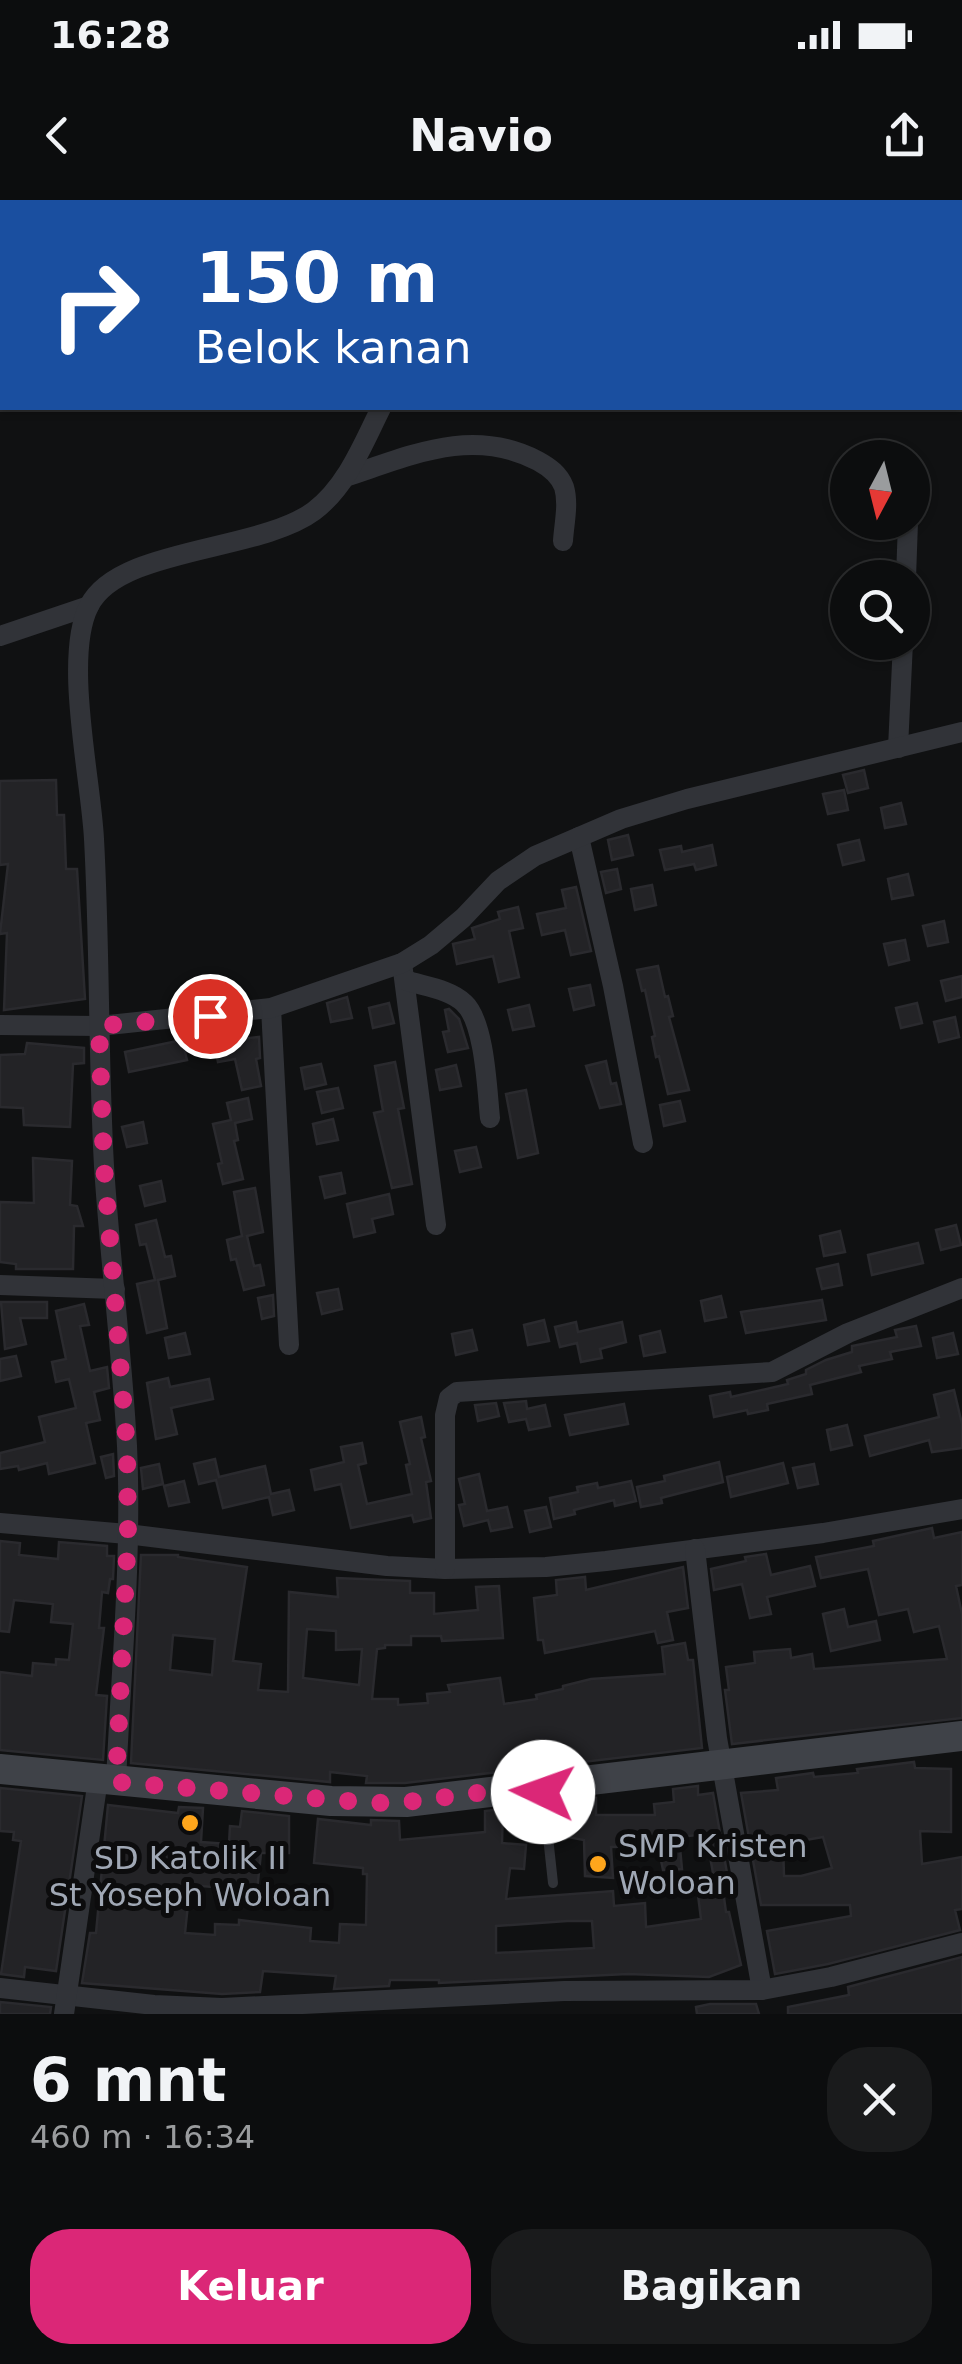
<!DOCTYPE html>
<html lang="id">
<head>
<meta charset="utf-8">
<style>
	body { margin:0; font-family:"DejaVu Sans",sans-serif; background:#1a1b1c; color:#f1f3f6; height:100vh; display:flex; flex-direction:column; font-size:38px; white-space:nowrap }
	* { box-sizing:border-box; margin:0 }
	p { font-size:32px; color:#9a9c9e }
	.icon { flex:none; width:55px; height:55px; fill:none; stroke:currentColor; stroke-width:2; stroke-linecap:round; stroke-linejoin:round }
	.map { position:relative; height:1814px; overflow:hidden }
	.sheet { display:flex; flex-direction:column; background:#0c0d0e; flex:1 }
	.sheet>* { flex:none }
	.banner { position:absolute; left:0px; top:0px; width:962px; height:210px; box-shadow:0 2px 8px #0004,0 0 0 2px #2c2d2e; background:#1a4fa0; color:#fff; overflow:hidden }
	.needle { width:65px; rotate:187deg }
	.controls { position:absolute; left:830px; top:240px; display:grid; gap:20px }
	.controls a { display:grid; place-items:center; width:100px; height:100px; border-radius:50%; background:#0c0d0e; box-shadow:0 2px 8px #0004,0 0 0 2px #2c2d2e; font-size:50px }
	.pin { position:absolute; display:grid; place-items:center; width:85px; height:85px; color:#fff; margin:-42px; border:5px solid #fff; border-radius:50%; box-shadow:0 2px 10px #0007 }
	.me { position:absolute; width:110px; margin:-55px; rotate:273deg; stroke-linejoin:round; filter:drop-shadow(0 0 8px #0008) }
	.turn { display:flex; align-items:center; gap:35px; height:210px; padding:0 30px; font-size:45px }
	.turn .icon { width:130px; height:130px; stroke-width:2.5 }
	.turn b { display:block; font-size:70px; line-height:85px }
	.round { display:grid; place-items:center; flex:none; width:105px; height:105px; border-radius:40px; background:#1a1b1c }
	.overview { display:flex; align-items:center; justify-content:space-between; height:170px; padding:0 30px }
	h1 { font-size:60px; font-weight:800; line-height:75px }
	.action { display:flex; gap:20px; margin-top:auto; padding:20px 30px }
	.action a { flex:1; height:115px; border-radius:40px; background:#db2777; color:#fff; font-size:40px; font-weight:800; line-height:115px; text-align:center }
	.action a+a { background:#1a1b1c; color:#f1f3f6 }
	.status { display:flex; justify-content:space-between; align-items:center; height:70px; padding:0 50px; background:#0c0d0e; direction:ltr }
	.status svg { height:28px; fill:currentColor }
	header { display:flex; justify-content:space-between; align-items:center; height:130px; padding:0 30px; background:#0c0d0e; font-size:45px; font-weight:800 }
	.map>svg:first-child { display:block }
	.building { fill:#232326; stroke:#2a2a2e; stroke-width:2.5; fill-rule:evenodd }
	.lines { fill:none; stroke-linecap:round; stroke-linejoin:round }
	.lane { stroke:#313338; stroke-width:10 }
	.street { stroke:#313338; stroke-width:20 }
	.secondary { stroke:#3f4248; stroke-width:30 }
	.route { stroke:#db2777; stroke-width:18; stroke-dasharray:0 32.4 }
	.poi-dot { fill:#ffa61c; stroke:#0c0c0d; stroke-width:4 }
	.labels { text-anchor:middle; stroke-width:10; stroke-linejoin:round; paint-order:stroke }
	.poi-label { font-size:32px; fill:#a0a8b5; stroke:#0c0c0d; text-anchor:start }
</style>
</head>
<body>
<div class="status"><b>16:28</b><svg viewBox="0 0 49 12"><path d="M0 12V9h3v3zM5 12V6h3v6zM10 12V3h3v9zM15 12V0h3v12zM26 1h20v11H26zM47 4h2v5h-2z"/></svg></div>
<header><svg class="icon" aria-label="back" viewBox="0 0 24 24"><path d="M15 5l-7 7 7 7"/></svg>Navio<svg class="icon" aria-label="share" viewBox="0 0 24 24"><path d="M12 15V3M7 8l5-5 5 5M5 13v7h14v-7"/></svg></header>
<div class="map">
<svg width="962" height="1814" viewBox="0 0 962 1814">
	<rect width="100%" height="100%" fill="#101112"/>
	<g class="building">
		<polygon points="864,570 868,588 848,593 843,575"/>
		<polygon points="56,580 57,615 64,615 66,669 77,669 85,799 4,810 7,733 0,734 8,664 0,665 0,581"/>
		<polygon points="844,590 848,610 828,614 823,594"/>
		<polygon points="901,603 906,624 885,628 881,608"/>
		<polygon points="628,635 633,655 612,660 608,640"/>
		<polygon points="859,640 864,660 843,665 838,645"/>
		<polygon points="712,645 716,665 696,670 694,664 665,670 660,650 681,646 682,652"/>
		<polygon points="617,669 621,689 606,693 601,672"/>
		<polygon points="908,674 913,695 892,699 888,679"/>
		<polygon points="652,685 656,705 635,710 631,689"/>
		<polygon points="576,687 591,751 571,755 565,730 542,735 537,714 566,708 562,690"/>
		<polygon points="518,707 523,728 509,731 519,777 499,782 493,756 457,764 453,744 475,739 472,728 500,719 498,712"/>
		<polygon points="944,721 948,742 928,746 923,726"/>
		<polygon points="905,740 909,760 889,765 884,744"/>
		<polygon points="658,766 665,797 668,796 673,816 669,817 689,890 668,894 659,856 656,857 652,837 655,836 645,790 642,791 637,770"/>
		<polygon points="962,776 962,797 946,801 941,781"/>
		<polygon points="590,785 594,805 574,810 569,789"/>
		<polygon points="347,797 352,818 331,822 327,803"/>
		<polygon points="389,803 394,823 373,828 369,808"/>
		<polygon points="917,803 922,823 901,828 896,808"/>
		<polygon points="529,805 534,826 513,830 508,810"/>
		<polygon points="449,809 459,819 468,848 448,852 443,832 449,831 445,810"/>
		<polygon points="955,817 959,837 939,842 934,822"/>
		<polygon points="259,837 260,858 256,859 261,886 242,890 235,859 218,862 214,842"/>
		<polygon points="182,840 187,860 129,872 125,852"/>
		<polygon points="27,843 84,848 84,863 73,864 70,927 24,925 23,908 0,907 0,855 25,854"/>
		<polygon points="606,861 611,884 616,883 621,904 600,908 586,866"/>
		<polygon points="395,862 404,908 398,909 412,984 392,988 374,913 383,911 375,866"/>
		<polygon points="321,864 326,884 305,889 301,868"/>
		<polygon points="456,865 461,886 440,890 436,870"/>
		<polygon points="338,888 343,908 322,913 317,892"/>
		<polygon points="526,890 538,953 518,958 506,894"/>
		<polygon points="248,898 252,919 235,923 238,940 234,941 243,979 223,984 218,964 222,963 213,924 231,920 227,903"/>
		<polygon points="680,901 685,921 664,926 660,905"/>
		<polygon points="333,919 338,940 317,944 313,924"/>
		<polygon points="143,922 147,943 127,947 122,927"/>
		<polygon points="476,947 481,967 460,972 455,951"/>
		<polygon points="33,958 72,961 70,1005 77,1006 83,1026 74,1026 73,1069 16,1069 16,1064 0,1062 0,1002 34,1003"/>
		<polygon points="341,973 345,993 325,998 320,977"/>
		<polygon points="161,981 165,1001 145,1006 140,986"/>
		<polygon points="255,988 263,1032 247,1036 254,1066 260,1065 264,1085 244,1090 236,1059 231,1060 227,1040 242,1036 234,992"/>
		<polygon points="389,994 393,1014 372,1019 375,1032 354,1037 347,1004"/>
		<polygon points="156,1020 165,1057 171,1056 175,1076 158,1080 167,1128 147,1133 137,1084 155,1080 146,1044 140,1045 136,1025"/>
		<polygon points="956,1025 961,1045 941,1050 936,1030"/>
		<polygon points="840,1031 845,1052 824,1056 820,1036"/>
		<polygon points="918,1043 923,1063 872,1075 868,1055"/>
		<polygon points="838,1064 842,1085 822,1089 817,1069"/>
		<polygon points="338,1089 342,1109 322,1114 317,1093"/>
		<polygon points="273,1095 274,1116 262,1119 258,1098"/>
		<polygon points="721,1096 726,1117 705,1121 701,1101"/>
		<polygon points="822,1100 826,1120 746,1133 741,1112"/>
		<polygon points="1,1102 47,1102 47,1118 20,1118 26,1144 5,1149"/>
		<polygon points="84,1104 89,1125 80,1126 90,1171 107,1167 109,1188 94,1192 100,1220 86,1223 95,1263 49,1274 47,1263 19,1270 18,1266 0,1269 0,1253 45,1242 39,1217 76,1208 69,1179 56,1182 52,1162 66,1159 56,1111"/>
		<polygon points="544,1120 549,1141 528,1145 524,1125"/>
		<polygon points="576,1122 578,1132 622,1122 626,1142 600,1149 602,1158 581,1162 577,1143 560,1147 555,1127"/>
		<polygon points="916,1126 921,1146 890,1152 892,1159 859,1166 861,1172 810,1185 812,1194 767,1204 768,1210 748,1214 747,1210 714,1217 710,1196 730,1192 731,1197 788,1184 787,1180 806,1174 806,1170 826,1160 852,1152 852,1146 897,1137 895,1130"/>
		<polygon points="472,1130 477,1150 456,1155 452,1134"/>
		<polygon points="660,1131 665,1152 644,1156 640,1136"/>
		<polygon points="185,1133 190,1154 169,1158 165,1138"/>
		<polygon points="953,1133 958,1154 937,1158 933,1138"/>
		<polygon points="16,1156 21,1176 0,1181 0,1159"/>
		<polygon points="168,1178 170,1187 209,1179 213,1199 171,1208 177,1234 156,1239 147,1183"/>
		<polygon points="954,1190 962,1224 962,1248 932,1252 929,1240 870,1256 865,1236 939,1217 934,1195"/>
		<polygon points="526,1201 527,1209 545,1205 550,1226 529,1230 526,1219 509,1222 504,1203"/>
		<polygon points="496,1203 499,1216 478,1221 475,1205"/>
		<polygon points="624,1204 628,1224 570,1235 565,1215"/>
		<polygon points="421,1217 425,1237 421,1238 431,1281 426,1282 431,1318 414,1322 412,1315 351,1328 341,1284 315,1290 311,1270 344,1262 341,1247 362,1243 366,1263 358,1265 367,1304 412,1294 406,1265 410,1264 400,1222"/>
		<polygon points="847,1225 852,1245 831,1250 827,1230"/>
		<polygon points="113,1254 114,1276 106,1278 101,1257"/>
		<polygon points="215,1259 219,1277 265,1266 271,1294 289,1290 294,1310 273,1315 269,1297 223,1308 216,1280 199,1284 194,1264"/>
		<polygon points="719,1262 723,1282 661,1298 662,1303 641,1307 637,1287 665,1281 664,1276"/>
		<polygon points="783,1263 788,1283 731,1297 727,1277"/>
		<polygon points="159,1264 163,1284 143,1289 141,1268"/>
		<polygon points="814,1264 818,1284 798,1288 793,1268"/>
		<polygon points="479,1274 487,1311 507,1307 512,1327 491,1331 488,1320 464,1326 459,1305 465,1304 459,1279"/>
		<polygon points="184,1281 189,1302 169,1306 164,1286"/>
		<polygon points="631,1281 636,1301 615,1306 614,1300 574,1310 575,1314 554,1319 550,1298 578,1292 577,1287 597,1283 598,1288"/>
		<polygon points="546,1307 551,1327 530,1332 525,1311"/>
		<polygon points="932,1328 934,1338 962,1332 962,1385 956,1386 962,1414 962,1518 732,1544 725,1490 729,1490 726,1467 755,1463 754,1452 790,1449 791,1458 812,1454 814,1469 947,1459 939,1426 914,1432 908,1409 879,1415 868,1369 821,1378 816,1357 874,1346 873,1341"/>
		<polygon points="0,1341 20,1343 19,1355 58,1359 59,1342 107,1346 107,1356 114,1356 113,1379 110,1379 108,1393 102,1392 99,1428 104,1428 96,1495 107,1496 103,1560 0,1550 0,1472 32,1476 33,1463 56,1465 56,1459 69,1460 73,1424 51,1422 53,1404 14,1400 9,1432 0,1431"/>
		<polygon points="766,1354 771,1375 810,1366 815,1386 767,1397 771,1414 750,1418 742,1384 714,1390 711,1369 746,1361 745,1357"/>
		<path d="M141 1355H178V1357L247 1367 233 1461 261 1464 258 1490 288 1492 289 1392 338 1397 337 1378 410 1381V1393H434V1414L478 1410 476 1387 499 1386 503 1438 442 1441 441 1436H411V1445H385V1448L377 1449 372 1499H398V1505L428 1503 427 1494 450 1492 448 1485 500 1478 504 1504 537 1499 536 1495 563 1489V1486L591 1479 665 1474 662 1447 685 1443 688 1460H693L702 1548 405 1583H366L367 1576 330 1572V1582L131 1563ZM307 1429 336 1431V1450L362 1449 359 1485 303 1478ZM173 1435 215 1439 212 1475 170 1470Z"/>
		<polygon points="683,1367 688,1408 667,1412 673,1440 658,1443 655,1431 545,1453 543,1440 538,1440 534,1398 557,1395 556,1380 585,1377 586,1390"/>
		<polygon points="844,1409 848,1427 876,1421 880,1440 831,1451 823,1414"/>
		<path d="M914 1562 915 1568 951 1569V1632L920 1631 922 1664 962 1657V1709L955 1710 960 1730 828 1764 775 1774 767 1731 851 1716 850 1705H761L741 1593 778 1590 776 1578 813 1573 814 1577 858 1573 857 1569ZM823 1637 832 1668 801 1676H784L783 1644Z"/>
		<polygon points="698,1586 698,1595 713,1593 727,1673 713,1673 706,1634 679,1637 682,1669 663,1670 658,1646 611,1647 613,1678 585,1676 584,1640 557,1635 557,1610 569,1611 570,1601 596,1598 596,1615 655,1615 654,1604 674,1602 673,1589"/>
		<polygon points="0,1588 82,1596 56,1771 25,1767 24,1777 1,1774 21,1641 13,1640 14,1632 0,1631"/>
		<path d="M108 1605 178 1613 179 1607 203 1608 201 1642 229 1644 230 1626 240 1627 242 1611 289 1616V1653H261L257 1691 202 1686 200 1705 188 1704 185 1733 215 1735V1724L239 1725V1720L311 1728 310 1741 339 1743 340 1724 366 1725 367 1674H363V1668L314 1663 318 1619 371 1625V1620L399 1621 400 1640 485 1632V1611L503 1609 502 1643 526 1645 524 1669 510 1668 506 1699 613 1691 614 1706 645 1703 646 1727 701 1719 696 1679 721 1676 726 1712H729L741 1765 709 1777 628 1774 439 1783V1780H390L389 1786 334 1789 336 1776 263 1771 260 1792 222 1794 82 1783 90 1733H96ZM567 1721H592L594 1748 496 1753V1726Z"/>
		<polygon points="962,1757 962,1814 788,1814 788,1807 849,1795 848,1787"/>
		<polygon points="0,1802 51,1807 50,1814 0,1814"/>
		<polygon points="710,1804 756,1804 759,1814 697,1814 696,1807"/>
	</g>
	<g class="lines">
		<polyline class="lane" points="543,1591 553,1683"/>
		<g class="street">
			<polyline points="513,2 520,0"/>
			<path d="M345 277C410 256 472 226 538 261 549 267 559 274 564 287 569 304 564 324 563 341"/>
			<polyline points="906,378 908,322"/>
			<polyline points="0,436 89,406"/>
			<polyline points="898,548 903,442"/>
			<polyline points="579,637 613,786 643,943"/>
			<polyline points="402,763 436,1025"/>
			<path d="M405 780C422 786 450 789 464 803 485 822 487 890 490 918"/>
			<polyline points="271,808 289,1145"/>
			<polyline points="0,825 99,826 271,808 402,763 431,745 463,718 498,681 535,656 621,619 687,599 962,532"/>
			<polyline points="0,1085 115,1089"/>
			<polyline points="0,1323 127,1334 387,1366 445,1369 546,1367 606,1361 823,1333 962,1309"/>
			<polyline points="695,1349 717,1538 762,1790"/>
			<polyline points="445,1369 445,1215 449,1198 457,1192 772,1172 848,1133 962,1088"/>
			<path d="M116 1582C121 1470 132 1357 127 1246 122 1153 110 1060 104 966 98 857 100 748 94 639 91 579 63 457 89 406 118 347 259 352 314 311 347 286 363 244 381 208"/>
			<polyline points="0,1788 154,1805 222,1808 564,1791 762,1790 831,1777 962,1743"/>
			<polyline points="64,1814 98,1579"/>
		</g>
		<polyline class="secondary" points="0,1569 331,1601 406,1602 962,1536"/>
	</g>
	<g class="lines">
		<polyline class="route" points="210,816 99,826 104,966 127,1248 128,1334 116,1582 373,1603 406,1602 542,1585 543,1592"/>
	</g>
	<g class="poi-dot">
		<circle cx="190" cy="1623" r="10"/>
		<circle cx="598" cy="1664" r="10"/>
	</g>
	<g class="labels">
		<g class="poi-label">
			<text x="618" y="1657">SMP Kristen<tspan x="618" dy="37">Woloan</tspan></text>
			<text x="190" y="1669" text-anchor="middle">SD Katolik II<tspan x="190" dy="37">St Yoseph Woloan</tspan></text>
		</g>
	</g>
</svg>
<div class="controls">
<a><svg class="needle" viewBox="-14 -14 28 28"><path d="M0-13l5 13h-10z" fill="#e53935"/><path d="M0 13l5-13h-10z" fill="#9a9c9e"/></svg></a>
<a><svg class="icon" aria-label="search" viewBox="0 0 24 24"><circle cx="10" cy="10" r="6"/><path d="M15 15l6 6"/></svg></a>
</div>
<div class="pin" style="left:210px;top:816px;background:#d93025"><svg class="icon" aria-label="arrive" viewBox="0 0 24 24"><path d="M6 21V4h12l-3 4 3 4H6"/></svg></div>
<svg class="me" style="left:543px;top:1592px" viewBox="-20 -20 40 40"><circle r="19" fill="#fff"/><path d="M0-13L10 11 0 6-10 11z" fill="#db2777"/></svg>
<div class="banner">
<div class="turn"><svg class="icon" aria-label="right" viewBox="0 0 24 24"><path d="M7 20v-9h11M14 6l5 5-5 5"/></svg><div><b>150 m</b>Belok kanan</div></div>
</div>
</div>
<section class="sheet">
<div class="overview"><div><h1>6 mnt</h1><p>460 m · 16:34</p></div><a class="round"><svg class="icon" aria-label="close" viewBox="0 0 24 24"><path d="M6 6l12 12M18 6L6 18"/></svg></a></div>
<div class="action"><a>Keluar</a><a>Bagikan</a></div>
</section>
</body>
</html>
